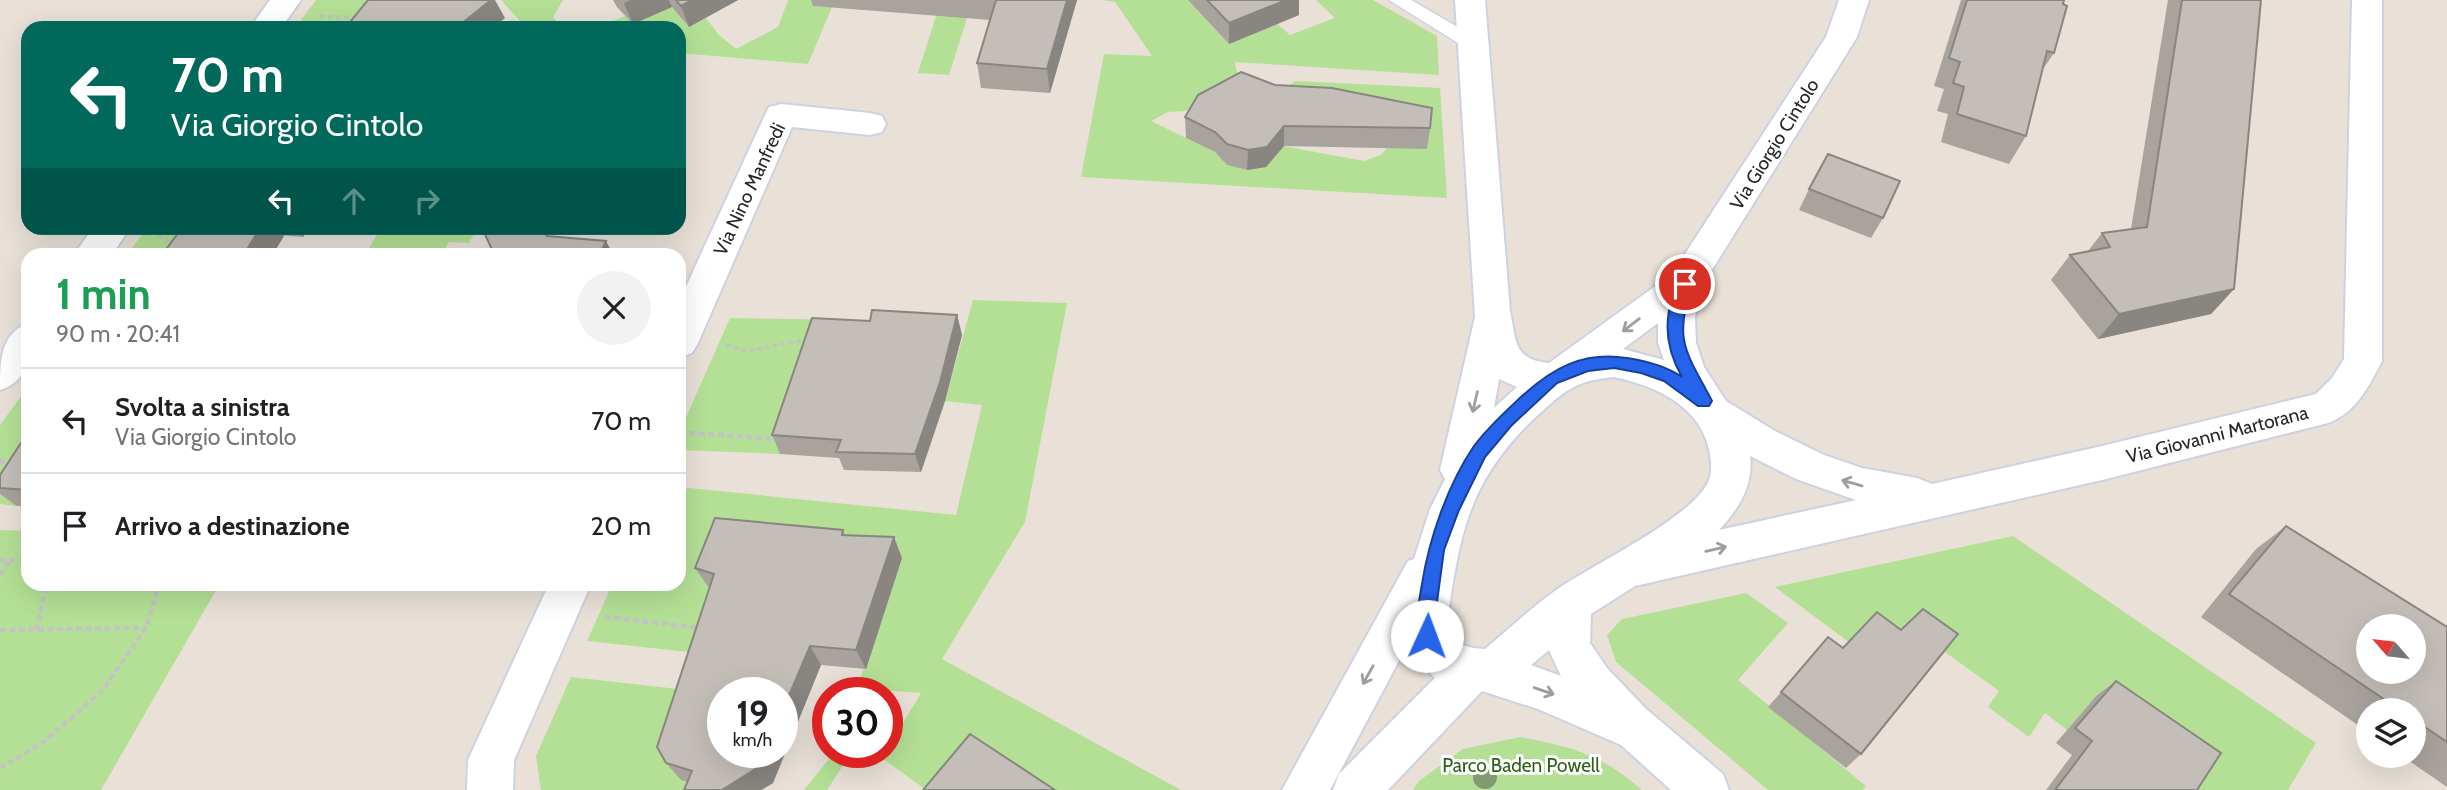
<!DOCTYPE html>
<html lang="it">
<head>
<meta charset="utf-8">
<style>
	body { margin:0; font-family:Cabin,sans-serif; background:#f2f2f2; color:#202124; height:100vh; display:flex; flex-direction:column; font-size:26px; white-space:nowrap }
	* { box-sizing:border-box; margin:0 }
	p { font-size:23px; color:#757577 }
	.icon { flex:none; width:38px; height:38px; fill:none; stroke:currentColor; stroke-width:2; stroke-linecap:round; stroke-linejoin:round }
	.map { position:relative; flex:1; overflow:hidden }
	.details { position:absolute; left:21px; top:248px; width:665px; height:343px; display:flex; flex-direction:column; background:#fff; border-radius:21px; box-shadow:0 7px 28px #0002 }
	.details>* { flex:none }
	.guide { position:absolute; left:21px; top:21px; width:665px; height:214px; border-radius:21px; box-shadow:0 7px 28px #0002; background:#00695c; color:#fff; overflow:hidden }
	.needle { width:46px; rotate:298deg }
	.buttons { position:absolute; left:2356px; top:614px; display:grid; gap:14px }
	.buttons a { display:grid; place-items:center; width:70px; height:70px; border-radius:50%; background:#fff; box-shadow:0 7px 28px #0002; font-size:35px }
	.speed { position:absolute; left:707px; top:677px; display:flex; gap:14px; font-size:35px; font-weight:700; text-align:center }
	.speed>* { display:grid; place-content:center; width:91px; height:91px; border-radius:50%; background:#fff; box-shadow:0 7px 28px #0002; line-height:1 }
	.speed small { font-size:18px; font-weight:400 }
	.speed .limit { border:10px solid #d22; background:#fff; color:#111 }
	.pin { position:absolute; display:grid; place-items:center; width:60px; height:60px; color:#fff; margin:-30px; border:4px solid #fff; border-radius:50%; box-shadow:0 2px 7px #0007 }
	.me { position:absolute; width:77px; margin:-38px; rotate:2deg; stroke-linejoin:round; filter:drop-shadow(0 0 5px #0008) }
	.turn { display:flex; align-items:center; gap:24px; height:147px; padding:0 35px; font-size:32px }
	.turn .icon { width:91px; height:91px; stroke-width:2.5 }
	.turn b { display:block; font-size:49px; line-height:60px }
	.lanes { display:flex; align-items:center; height:66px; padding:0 35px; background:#0003; justify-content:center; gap:35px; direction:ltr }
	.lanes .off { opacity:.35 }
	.round { display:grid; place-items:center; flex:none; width:74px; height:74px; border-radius:37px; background:#f2f2f2 }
	.summary { display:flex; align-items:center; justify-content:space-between; height:119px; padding:0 35px }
	h1 { font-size:42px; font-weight:800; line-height:52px; color:#1e9e55 }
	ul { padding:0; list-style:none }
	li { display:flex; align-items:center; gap:21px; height:105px; padding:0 35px; border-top:2px solid #e0e0e0 }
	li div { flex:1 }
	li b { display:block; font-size:26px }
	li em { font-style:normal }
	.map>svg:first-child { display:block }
	.green { fill:#b4e095 }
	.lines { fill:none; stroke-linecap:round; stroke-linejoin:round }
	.lane-casing { stroke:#ced2e0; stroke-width:3 }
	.street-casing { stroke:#ced2e0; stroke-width:4 }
	.path-far1 { stroke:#c3c3c3; stroke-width:3.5; stroke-dasharray:4.5 3.5; stroke-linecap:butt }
	.path { stroke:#c3c3c3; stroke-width:4.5; stroke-dasharray:6 3.5; stroke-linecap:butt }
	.lane { fill:#fff; fill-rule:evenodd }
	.street { fill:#fff; fill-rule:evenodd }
	.tree { fill:#829a70 }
	.wall { fill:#a9a39e }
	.shaded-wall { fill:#898581 }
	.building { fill:#c4beb8; stroke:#898581; stroke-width:2; fill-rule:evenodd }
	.oneway { stroke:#9e9e9e }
	.route { fill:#2563eb; stroke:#184099; stroke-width:2 }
	.labels { text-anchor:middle; stroke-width:6; stroke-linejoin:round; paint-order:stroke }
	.street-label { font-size:19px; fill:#272727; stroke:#fff }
	.park-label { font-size:19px; fill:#2e601a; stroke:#fff }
</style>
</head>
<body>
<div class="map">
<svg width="2447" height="790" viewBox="0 0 2447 790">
	<rect width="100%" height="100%" fill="#e9e1d8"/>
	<g class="green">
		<polygon points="316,0 388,0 391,28 295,28"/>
		<polygon points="501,0 563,0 553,17 562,28 509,28 521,22"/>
		<polygon points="788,0 835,0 808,64 679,53 679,28 597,28 625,16 633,24 672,7 689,27 706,18 719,35 736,49 778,27"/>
		<polygon points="941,0 967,18 949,75 918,73"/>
		<polygon points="1102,0 1188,0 1229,44 1277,24 1290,35 1335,18 1316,0 1373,0 1437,36 1439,75 1235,62 1238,79 1185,111 1168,112 1151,121 1215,152 1227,165 1247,170 1266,167 1283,146 1364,161 1381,155 1391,143 1278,94 1295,81 1440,88 1447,198 1081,177 1104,54 1152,56 1115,2"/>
		<polygon points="147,228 217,228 194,255 126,256"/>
		<polygon points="381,228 477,228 469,243 449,242 442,255 365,255"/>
		<polygon points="973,300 1067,303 1025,522 942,659 1181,790 1033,790 977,753 948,790 926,790 882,758 921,693 857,688 902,558 882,557 875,575 849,572 852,551 727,540 709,588 727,595 716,630 787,638 779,662 587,641 612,585 679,584 679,487 956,515 982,405 945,401"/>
		<polygon points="730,318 865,320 878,329 785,440 780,454 679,450 679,433"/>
		<polygon points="28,387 28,487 17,506 0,504 0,425"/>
		<polygon points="0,530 28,531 28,584 219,585 101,790 0,790"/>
		<polygon points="2013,536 2316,743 2288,790 2183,790 2096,696 2067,730 2045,713 2029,737 1988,707 1999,691 1942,650 1850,643 1775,587"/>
		<polygon points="1746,593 1788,623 1738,680 1866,786 1863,790 1768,790 1616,662 1607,635 1622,619"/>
		<polygon points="571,677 696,691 706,790 541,790 536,756"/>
		<path d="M1520 737C1572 747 1601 754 1642 790H1413L1419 781 1463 749Z"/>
		<polygon points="830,753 851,753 827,790 804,790 828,760"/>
	</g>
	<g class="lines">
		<g class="lane-casing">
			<polygon id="lane" points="1389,0 1411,0 1480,40 1482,44 1480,48 1466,48"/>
		</g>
		<g class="street-casing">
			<g id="street">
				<polygon points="270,0 301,0 281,28 250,28"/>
				<path d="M1455 0H1485L1510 311C1516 341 1514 360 1549 363L1672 274 1826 37 1839 0H1869L1857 37 1702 286 1695 317 1696 343 1704 367 1726 401 1775 431 1824 455 1862 468 1917 478 1932 484 2102 446 2316 394 2332 378 2344 359 2352 0H2382V361C2369 386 2356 413 2328 423L2102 480 1635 586 1591 614 1590 643 1607 668 1645 708 1723 774 1729 790H1671L1621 745 1538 709 1482 691 1388 790H1333L1339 774 1435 678 1417 660 1409 642 1330 790H1282L1408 561 1414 559 1430 509 1445 479 1440 470 1475 317ZM1658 323V343L1664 360 1623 349ZM1614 377C1657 386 1703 407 1710 455 1712 465 1712 477 1706 486 1683 522 1598 562 1559 588 1533 606 1509 629 1485 649 1465 648 1453 644 1447 624 1459 534 1469 478 1539 414 1565 390 1578 380 1614 377ZM1499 379 1517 387 1494 408ZM1750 456 1796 479 1856 500 1719 530C1738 510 1754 485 1750 456ZM1549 650 1561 676 1531 665Z"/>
				<polygon points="781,104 870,113 882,116 886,124 882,132 870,135 792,127 698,343 692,353 679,358 679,302 765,115 769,107"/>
				<polygon points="93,228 130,228 111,256 73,256"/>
				<path d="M28 323C28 352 32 380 0 390 0 362 0 334 28 323Z"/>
				<polygon points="549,584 591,584 514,760 513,790 467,790 468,760"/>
			</g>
		</g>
		<g class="path-far1">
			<polyline points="320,16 350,18 356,21"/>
			<polyline points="164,228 159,235 165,240 176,240"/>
			<polyline points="726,345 747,351 810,339"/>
		</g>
		<g class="path">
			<polyline points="680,432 776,439"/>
			<polyline points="0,459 7,469"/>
			<polyline points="0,560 28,560"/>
			<polyline points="0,575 10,561"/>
			<polyline points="605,617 701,628"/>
			<polyline points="0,630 146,628"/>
			<polyline points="36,630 47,584"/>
			<polyline points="0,768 41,744 102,691 146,628 159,584"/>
		</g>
		<use href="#lane" class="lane"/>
		<use href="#street" class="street"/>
	</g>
	<circle class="tree" cx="1485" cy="777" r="12"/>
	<g class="wall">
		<polygon points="613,0 738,0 689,27 672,7 633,24 617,7"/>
		<polygon points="811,0 1077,0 1050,93 981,88 977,63 990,20 813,6"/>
		<polygon points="1188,0 1299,0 1299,15 1229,44"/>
		<polygon points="1961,0 2064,0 2054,53 2041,72 2026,136 2009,164 1941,142 1948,114 1937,111 1944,89 1934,86"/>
		<polygon points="2168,0 2261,0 2234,289 2211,314 2098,339 2051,280 2070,255 2088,251 2102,233 2131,229"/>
		<polygon points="1275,85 1430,128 1427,149 1284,146 1266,167 1247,170 1227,165 1215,152 1186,138 1185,117"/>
		<polygon points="1809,189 1883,218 1871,238 1799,210"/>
		<polygon points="182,228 308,228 303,237"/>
		<polygon points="957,315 962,335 945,401 921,472 844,470 839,458 780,454 772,435 870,321"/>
		<polygon points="28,442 28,506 17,506 0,494 0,475"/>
		<polygon points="2286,526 2447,627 2447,787 2402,756 2413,756 2413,710 2368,710 2368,732 2201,617 2256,549"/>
		<polygon points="843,530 845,535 902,558 866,669 821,665 773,783 761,790 684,790 688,782 681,780 666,763 709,588 695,568"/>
		<polygon points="2116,681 2197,790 2046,790 2072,755 2056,743 2096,696"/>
		<polygon points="1781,692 1861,754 1846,768 1768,707"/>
	</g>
	<g class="shaded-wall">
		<polygon points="491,0 495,0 505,18 493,28 456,28"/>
		<polygon points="631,0 669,0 672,7 633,24 624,3"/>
		<polygon points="692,0 738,0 689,27 681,6"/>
		<polygon points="1067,0 1077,0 1050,93 1047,69"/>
		<polygon points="1286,0 1299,0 1299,15 1229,44 1229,23"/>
		<polygon points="1284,126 1284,146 1266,167 1247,170 1248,150"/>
		<polygon points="260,228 277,228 284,236 272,256 243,256"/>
		<polygon points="295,228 308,228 303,237"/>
		<polygon points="606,241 614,256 599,256"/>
		<polygon points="2234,289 2211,314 2098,339 2119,314"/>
		<polygon points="957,315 962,335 945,401 921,472 915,454"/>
		<polygon points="894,537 902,558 866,669 856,650"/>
		<polygon points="810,646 821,665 773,783 761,790 722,790 765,752 782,752 782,712"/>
	</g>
	<g class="building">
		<polygon points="368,0 491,0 456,28 345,28"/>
		<polygon points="676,0 692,0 681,6"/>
		<polygon points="996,0 1067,0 1047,69 977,63"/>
		<polygon points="1207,0 1286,0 1229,23"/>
		<polygon points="1967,0 2064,0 2063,4 2067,6 2054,53 2047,51 2026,136 1957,114 1964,87 1953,83 1960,62 1949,58"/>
		<polygon points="2182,0 2261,0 2234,289 2119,314 2070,255 2110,247 2102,233 2147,227"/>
		<polygon points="1241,72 1275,85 1332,88 1432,108 1430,128 1284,126 1267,147 1248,150 1227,144 1215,132 1185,117 1198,95"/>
		<polygon points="1828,154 1900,181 1883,218 1809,189"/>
		<polygon points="182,228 260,228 243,256 161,256"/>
		<polygon points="482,228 541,228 547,236 606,241 599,256 495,256"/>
		<polygon points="872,310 957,315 940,382 915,454 836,452 841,440 772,435 812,318 870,321"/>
		<polygon points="28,442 28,490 0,488 0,475 21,443"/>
		<polygon points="715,518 843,530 842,535 894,537 856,650 810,646 782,712 782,693 723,693 723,752 765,752 760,766 722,790 684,790 692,771 666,763 657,747 714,574 695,568"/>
		<path d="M2286 526 2447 627V742L2413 719V710H2400L2229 594ZM2368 626H2413V672H2368Z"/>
		<polygon points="1923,609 1958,634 1861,754 1781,692 1828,637 1843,648 1877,612 1901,630"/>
		<polygon points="2116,681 2221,753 2197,790 2055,790 2092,741 2075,728"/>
		<polygon points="970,734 1055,790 923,790"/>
	</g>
	<defs><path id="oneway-shaft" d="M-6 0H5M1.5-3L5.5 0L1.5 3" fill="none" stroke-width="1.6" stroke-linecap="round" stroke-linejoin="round" transform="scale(1.75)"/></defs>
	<g class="oneway">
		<use href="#oneway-shaft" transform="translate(1631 325) rotate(143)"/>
		<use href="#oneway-shaft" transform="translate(1475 402) rotate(103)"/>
		<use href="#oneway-shaft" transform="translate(1852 483) rotate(-164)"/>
		<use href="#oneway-shaft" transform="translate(1716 549) rotate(-13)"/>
		<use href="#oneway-shaft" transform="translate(1368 675) rotate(119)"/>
		<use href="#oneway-shaft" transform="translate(1544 691) rotate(19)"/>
	</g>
	<path class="route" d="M1685 279 1693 284C1672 340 1687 353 1712 401L1709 406H1698L1664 381 1641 373 1614 368 1588 371 1557 383 1511 426 1485 457 1459 510 1444 550 1434 624 1436 636 1433 641 1427 644 1421 641C1413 624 1419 603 1422 584 1429 539 1448 484 1474 446 1488 427 1505 412 1522 396 1553 368 1583 351 1627 358 1646 361 1666 366 1682 377 1667 351 1663 324 1673 296 1676 288 1677 281 1685 279Z"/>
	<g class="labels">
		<g class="street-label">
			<text transform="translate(1774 144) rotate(-58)" y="7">Via Giorgio Cintolo</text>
			<text transform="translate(749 189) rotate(-65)" y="7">Via Nino Manfredi</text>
			<text transform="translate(2217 434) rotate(-14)" y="7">Via Giovanni Martorana</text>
		</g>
		<g class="park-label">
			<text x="1521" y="772">Parco Baden Powell</text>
		</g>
	</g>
</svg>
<div class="buttons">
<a><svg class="needle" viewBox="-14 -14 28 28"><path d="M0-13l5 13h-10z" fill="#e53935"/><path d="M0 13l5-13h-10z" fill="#757577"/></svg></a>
<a><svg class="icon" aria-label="layers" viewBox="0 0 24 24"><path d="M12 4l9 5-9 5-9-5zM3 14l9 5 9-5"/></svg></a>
</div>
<div class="speed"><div>19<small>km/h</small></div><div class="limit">30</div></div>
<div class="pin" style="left:1685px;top:284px;background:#d93025"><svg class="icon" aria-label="arrive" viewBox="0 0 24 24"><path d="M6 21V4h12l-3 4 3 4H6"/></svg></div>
<svg class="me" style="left:1427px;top:636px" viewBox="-20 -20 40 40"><circle r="19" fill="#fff"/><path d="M0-13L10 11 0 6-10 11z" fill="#2563eb"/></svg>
<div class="guide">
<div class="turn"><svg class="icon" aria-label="left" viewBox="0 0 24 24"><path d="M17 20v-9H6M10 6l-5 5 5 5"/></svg><div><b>70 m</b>Via Giorgio Cintolo</div></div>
<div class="lanes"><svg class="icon" aria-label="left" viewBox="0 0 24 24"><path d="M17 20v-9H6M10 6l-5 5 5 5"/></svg><svg class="icon off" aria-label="ahead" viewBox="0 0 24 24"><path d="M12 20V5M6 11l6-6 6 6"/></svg><svg class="icon off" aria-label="right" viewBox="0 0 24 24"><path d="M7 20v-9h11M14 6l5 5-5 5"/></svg></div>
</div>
<section class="details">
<div class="summary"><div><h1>1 min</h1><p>90 m · 20:41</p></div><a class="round"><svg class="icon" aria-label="close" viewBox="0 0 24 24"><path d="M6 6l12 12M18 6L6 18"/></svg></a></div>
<ul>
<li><svg class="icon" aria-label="left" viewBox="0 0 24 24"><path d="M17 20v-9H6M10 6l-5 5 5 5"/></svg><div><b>Svolta a sinistra</b><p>Via Giorgio Cintolo</p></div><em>70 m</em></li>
<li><svg class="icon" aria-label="arrive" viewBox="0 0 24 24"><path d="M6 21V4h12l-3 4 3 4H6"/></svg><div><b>Arrivo a destinazione</b></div><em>20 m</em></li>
</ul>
</section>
</div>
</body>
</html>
